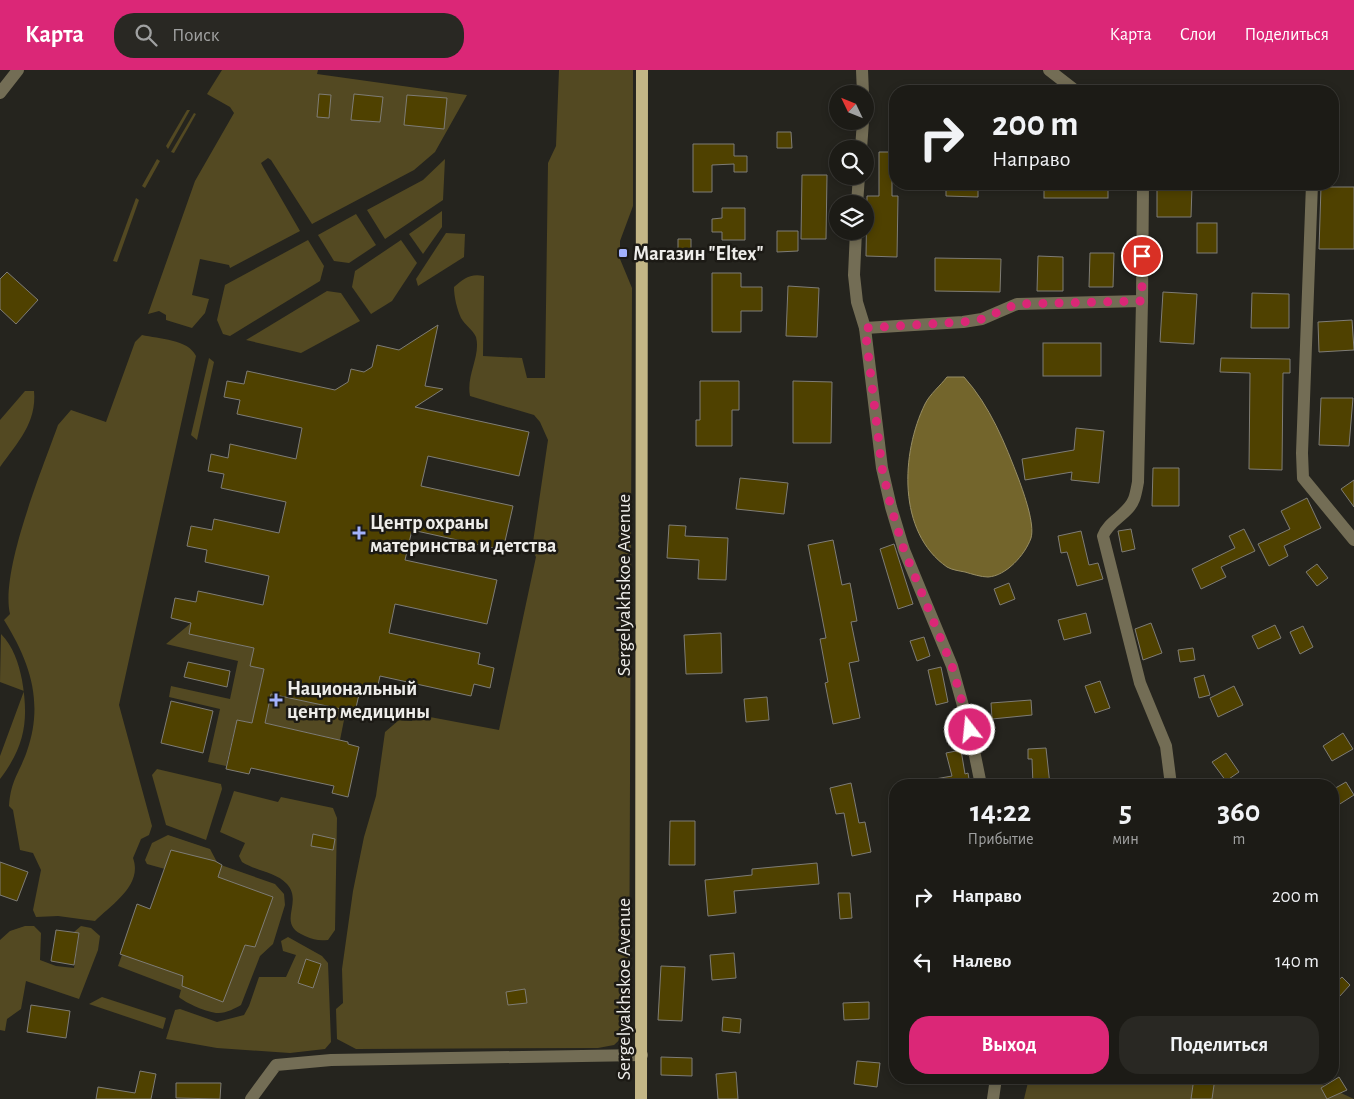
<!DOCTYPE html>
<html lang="ru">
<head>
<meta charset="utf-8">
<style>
	body { margin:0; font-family:"Alegreya Sans",sans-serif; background:#292823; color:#f1f3f6; height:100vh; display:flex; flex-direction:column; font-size:19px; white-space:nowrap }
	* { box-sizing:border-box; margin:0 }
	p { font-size:16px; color:#a0a1a1 }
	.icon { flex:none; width:28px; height:28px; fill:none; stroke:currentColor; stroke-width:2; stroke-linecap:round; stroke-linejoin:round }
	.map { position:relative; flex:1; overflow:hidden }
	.details { position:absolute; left:889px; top:709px; width:450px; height:305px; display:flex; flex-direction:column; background:#1c1b16; border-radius:20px; box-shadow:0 2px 8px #0003,0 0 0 1px #3a3935 }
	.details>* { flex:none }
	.guide { position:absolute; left:889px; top:15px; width:450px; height:105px; border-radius:20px; box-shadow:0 2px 8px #0003,0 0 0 1px #3a3935; background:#1c1b16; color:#f1f3f6; overflow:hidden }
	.needle { width:32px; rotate:313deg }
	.fabs { position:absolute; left:829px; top:15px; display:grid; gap:10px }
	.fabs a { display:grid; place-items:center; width:45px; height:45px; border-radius:50%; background:#1c1b16; box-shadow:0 2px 8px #0003,0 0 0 1px #3a3935; font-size:25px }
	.pin { position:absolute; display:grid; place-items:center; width:42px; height:42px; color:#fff; margin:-21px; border:2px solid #fff; border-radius:50%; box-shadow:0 1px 5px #0007 }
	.me { position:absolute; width:55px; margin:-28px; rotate:344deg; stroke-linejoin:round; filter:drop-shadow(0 0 4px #0008) }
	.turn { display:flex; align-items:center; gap:18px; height:105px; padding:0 20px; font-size:22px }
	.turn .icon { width:65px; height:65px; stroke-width:2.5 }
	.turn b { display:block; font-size:35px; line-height:42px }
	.eta { display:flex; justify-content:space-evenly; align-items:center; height:85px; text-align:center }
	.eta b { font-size:30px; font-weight:600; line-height:35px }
	.action { display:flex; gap:10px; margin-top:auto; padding:10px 20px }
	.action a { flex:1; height:58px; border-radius:20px; background:#db2777; color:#fff; font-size:20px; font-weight:600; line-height:58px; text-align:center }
	.action a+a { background:#292823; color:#f1f3f6 }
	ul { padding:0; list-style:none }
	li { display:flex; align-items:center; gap:15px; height:65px; padding:0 20px }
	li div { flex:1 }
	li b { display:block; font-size:19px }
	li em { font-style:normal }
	header { display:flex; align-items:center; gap:30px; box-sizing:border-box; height:70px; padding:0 25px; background:#db2777; color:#fff }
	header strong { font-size:24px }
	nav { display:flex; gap:28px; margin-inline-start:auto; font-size:18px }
	.search { width:350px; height:45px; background:#292823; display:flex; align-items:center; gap:12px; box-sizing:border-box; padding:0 18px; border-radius:20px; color:#a0a1a1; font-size:19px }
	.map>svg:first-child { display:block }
	.green { fill:#534922 }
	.water { fill:#73652c; stroke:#988e65 }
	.building { fill:#4f4100; stroke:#7e7c76 }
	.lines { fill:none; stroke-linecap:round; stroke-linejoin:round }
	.minor { stroke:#736d55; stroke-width:12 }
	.major { stroke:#c3b686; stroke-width:12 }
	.route { stroke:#db2777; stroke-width:9; stroke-dasharray:0 16.2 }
	.poi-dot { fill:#a3b2fd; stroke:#1c1a15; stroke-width:2 }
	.labels { text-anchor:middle; stroke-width:5; stroke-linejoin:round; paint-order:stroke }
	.poi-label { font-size:20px; font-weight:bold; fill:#eeedea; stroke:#1c1a15; text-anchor:start }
	.street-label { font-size:20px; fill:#eeedea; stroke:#1c1a15 }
</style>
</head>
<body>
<header>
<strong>Карта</strong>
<div class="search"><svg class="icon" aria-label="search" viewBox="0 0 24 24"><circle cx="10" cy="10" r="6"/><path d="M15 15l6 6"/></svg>Поиск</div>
<nav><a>Карта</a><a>Слои</a><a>Поделиться</a></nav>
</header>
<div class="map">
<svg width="1354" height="1029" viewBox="0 0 1354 1029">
	<rect width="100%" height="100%" fill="#25241e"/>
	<g class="green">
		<polygon points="222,0 318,0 317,4 467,25 435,82 414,100 312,154 271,90 268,88 261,93 263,97 300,161 230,198 229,195 200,189 192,225 209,229 205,243 192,258 166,250 166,245 159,241 148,244 195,111 234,43 230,37 207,24"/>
		<path d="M559 0H633V136L620 171V189L632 218 629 961 614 975 598 978 356 979 337 969 336 939 343 933 342 899 353 821 364 767 376 726 385 662 399 650 412 651 414 644 499 660 536 487 532 479 548 370 540 352 534 345 470 326C466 305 481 286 476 267 473 260 465 255 461 248 457 239 454 227 454 217 463 209 470 203 484 206L483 286 522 288 527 308H545L548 93 556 76Z"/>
		<polygon points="187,40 190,40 168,79 166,76"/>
		<polygon points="194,43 196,44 174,83 171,82"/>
		<polygon points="157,89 160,91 145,118 142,116"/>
		<polygon points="445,89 443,130 385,169 367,140 423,110"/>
		<polygon points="136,128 139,130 117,192 113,191"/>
		<polygon points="442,141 442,157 423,184 409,164"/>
		<polygon points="356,144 376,175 349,193 334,191 318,165"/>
		<polygon points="446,163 465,164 464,187 418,216 416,209"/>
		<polygon points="308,170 324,196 320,211 230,266 223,264 217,250 225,215"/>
		<polygon points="401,170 417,193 392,231 371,244 352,217 355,201"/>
		<polygon points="327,221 341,223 360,251 301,283 246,270"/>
		<path d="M142 265C159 269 188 269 196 286L119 635 152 756 149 765 141 769 133 788C143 815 112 834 95 851L58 846 36 847 33 840 41 800 33 783 20 780 13 740 9 736C11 709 19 704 27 681 44 632 30 592 4 550L10 544C0 501 42 400 58 355L71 340 106 352 135 272Z"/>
		<polygon points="209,288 214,292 197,370 191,365"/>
		<path d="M25 321H34C37 353 17 373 0 397V350Z"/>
		<polygon points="191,553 189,564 268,581 252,588 250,596 264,599 252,653 237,650 226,696 208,692 220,639 169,627 171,616 230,629 238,591 166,574"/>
		<path d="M1 564C13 576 19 594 22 610 29 650 25 676 0 709V686L24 621 0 612Z"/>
		<polygon points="271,624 346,640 340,670 265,653"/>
		<polygon points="157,699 221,714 222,719 206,770 166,755 152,705"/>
		<path d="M234 721 278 732 281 727 333 738 337 748 335 860 328 870C319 871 314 870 305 866 275 854 304 833 287 814 276 802 256 801 242 792L239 786 245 773 220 762Z"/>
		<path d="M168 765 210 779 218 794 275 814 284 824 285 835 273 874 260 886 241 935C236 938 226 943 219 943 211 944 185 933 179 927L181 920 118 896 139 837 151 840 165 799 147 794 145 790 152 773Z"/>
		<polygon points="25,856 34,856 41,863 40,890 56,896 74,898 79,863 74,862 81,856 91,858 100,866 98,880 79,929 26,911 21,939 7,949 5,961 0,960 0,870 10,861"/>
		<polygon points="288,867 322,886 328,893 331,972 325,979 290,983 217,978 166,969 175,940 180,939 217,952 244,945 249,936 259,907 286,907 296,885 283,881 281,871"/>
		<polygon points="102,927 166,948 163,959 89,934"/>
		<polygon points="1029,1008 1308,1008 1354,1029 1024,1029"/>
	</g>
	<path class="water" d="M947 307H964C990 336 1005 373 1019 410 1024 424 1035 454 1031 468 1025 485 1006 506 988 507 981 507 972 504 965 502 960 501 952 500 947 497 897 462 901 383 925 334 930 324 940 316 947 307Z"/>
	<g class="building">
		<polygon points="319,24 331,25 329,48 317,47"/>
		<polygon points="354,24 383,27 380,52 351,50"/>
		<polygon points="407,25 447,28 444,59 404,55"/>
		<polygon points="777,62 791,62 792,78 777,78"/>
		<polygon points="693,74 734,74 734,86 747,86 747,102 734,102 734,94 712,95 712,122 693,122"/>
		<polygon points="879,82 892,82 892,126 898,126 897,187 866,186 867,126 879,126"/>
		<polygon points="802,105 827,105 826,169 801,169"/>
		<polygon points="946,114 978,114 978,127 946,126"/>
		<rect x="1044" y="114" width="64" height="14"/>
		<polygon points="1157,116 1192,117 1191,147 1157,147"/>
		<polygon points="1321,117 1354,117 1354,179 1319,179"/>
		<polygon points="722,138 745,138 745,170 722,170 722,162 712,162 712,149 722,148"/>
		<rect x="1197" y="153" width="20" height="30"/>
		<polygon points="777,161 798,161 798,181 777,182"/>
		<polygon points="678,169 691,169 691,180 678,181"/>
		<polygon points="1090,183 1114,183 1113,217 1089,217"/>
		<polygon points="1038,186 1063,187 1063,221 1037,221"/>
		<polygon points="935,188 1001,189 1000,222 935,221"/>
		<polygon points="7,202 38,230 16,254 0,239 0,209"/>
		<polygon points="712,203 741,203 741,217 762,217 762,241 741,241 741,262 712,262"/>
		<polygon points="788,216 819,218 817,267 786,266"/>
		<polygon points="1163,222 1197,224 1194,274 1160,272"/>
		<polygon points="1252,223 1289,224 1289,258 1251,258"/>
		<polygon points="1352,250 1354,280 1319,282 1318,252"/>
		<polygon points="438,255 425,316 443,319 415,337 529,362 519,406 428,386 421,416 513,436 503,480 412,460 405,490 497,510 487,554 395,534 389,563 480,583 478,594 494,598 490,618 474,614 471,626 380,606 376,624 360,620 355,642 271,624 265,653 348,672 348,674 359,677 348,727 332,723 334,716 251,698 249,704 226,699 237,650 252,653 264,599 250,596 254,578 189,564 191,553 171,548 175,528 196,532 198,521 263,535 269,506 205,492 207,480 187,476 191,456 212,460 214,449 279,463 286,432 221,418 224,404 208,401 211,384 228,388 230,374 296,389 302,358 237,344 240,330 224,327 227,311 244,314 247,301 335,320 348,312 351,299 364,302 372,297 377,275 399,280"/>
		<rect x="1043" y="273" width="58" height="33"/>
		<polygon points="1221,288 1290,289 1290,303 1283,303 1282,400 1249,399 1250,303 1220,302"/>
		<polygon points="700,311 739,311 739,340 732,340 732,376 696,376 696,350 700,350"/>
		<polygon points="793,311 832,312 831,373 793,373"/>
		<polygon points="1321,328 1353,328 1349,376 1319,375"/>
		<polygon points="1076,358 1104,361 1099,413 1071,410 1072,402 1025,410 1022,389 1074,380"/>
		<polygon points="1153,398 1179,398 1179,436 1152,436"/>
		<polygon points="740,408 788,413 784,444 736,439"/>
		<polygon points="1354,410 1354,437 1341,419"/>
		<polygon points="1307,428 1321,458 1284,476 1288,486 1269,496 1258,474 1290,459 1281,441"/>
		<polygon points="669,455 686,456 685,466 728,468 726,510 698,509 699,490 667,488"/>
		<polygon points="1131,459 1135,479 1122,482 1118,461"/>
		<polygon points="1244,459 1255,481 1221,497 1226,507 1201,519 1192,499 1235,478 1229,466"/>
		<polygon points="1081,461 1089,495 1098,493 1103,509 1077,516 1067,482 1061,483 1058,466"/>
		<polygon points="833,470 842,515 850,513 857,551 851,552 859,591 849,593 860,648 833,654 825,613 828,612 820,569 826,568 808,475"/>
		<polygon points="894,474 913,534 898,539 880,479"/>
		<polygon points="1317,494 1328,508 1317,516 1306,502"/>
		<polygon points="1009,513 1015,529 1000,535 994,519"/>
		<polygon points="1086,543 1091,563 1064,570 1058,550"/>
		<polygon points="1151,553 1162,583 1143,590 1135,559"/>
		<polygon points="1275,555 1281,568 1258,579 1252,566"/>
		<polygon points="1303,556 1313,577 1300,584 1290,562"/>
		<polygon points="721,563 722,603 686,604 684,565"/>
		<polygon points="924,567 930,586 917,591 910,571"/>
		<polygon points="1193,578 1195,590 1180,592 1178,580"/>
		<polygon points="188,592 230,601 227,617 184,607"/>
		<polygon points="941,597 948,632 936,635 928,600"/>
		<polygon points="1204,605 1210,625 1199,628 1194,608"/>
		<polygon points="1100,611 1110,638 1095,643 1085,616"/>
		<polygon points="1234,616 1243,635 1218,647 1210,628"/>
		<polygon points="767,627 769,650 746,652 744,629"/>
		<polygon points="1031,630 1032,645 992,649 991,633"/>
		<polygon points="171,631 213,641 203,683 161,673"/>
		<polygon points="1343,663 1353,679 1332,691 1323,676"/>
		<polygon points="1046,678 1050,715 1033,715 1032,689 1028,689 1028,679"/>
		<polygon points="961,680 965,704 968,703 970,715 936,715 935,709 952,706 946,683"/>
		<polygon points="1226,683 1239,702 1226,711 1212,692"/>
		<polygon points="1346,712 1354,725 1332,739 1332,720"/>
		<polygon points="851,713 859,753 865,752 871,782 852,786 844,743 836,744 830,718"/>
		<polygon points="670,751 695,751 695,795 669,795"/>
		<polygon points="313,764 335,769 333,780 311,776"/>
		<polygon points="171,780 215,791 222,795 218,807 273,827 255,877 245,875 223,932 182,916 183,906 120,884 137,834 150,839"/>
		<polygon points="0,792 28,802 17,831 0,825"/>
		<polygon points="817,793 819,814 734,821 736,843 708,846 705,810 752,805 752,799"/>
		<polygon points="838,823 850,823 852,848 840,849"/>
		<polygon points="56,860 79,863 74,895 51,891"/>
		<polygon points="734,883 736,908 712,910 710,885"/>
		<polygon points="306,889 321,894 313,918 298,913"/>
		<polygon points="661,896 685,897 682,951 658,950"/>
		<polygon points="1342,907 1350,915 1340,926 1332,919 1332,916"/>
		<polygon points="525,919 527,933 508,935 506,922"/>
		<polygon points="869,932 869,949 844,950 843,933"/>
		<polygon points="31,935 70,941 66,968 27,962"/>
		<polygon points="723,947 741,949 740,963 722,961"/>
		<polygon points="661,987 692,988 692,1006 661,1005"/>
		<polygon points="857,991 880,993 877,1017 854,1014"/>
		<polygon points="140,1001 156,1004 151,1029 96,1029 98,1017 135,1023"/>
		<polygon points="736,1002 738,1029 718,1029 716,1004"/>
		<polygon points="1339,1007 1347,1020 1327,1029 1321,1018"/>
		<polygon points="1194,1008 1215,1008 1212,1029 1191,1029"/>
		<polygon points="176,1013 221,1013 220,1029 176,1028"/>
	</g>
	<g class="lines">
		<g class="minor">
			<polyline points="862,0 863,24"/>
			<polyline points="1049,0 1076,21"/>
			<polyline points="0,23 18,0"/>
			<polyline points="861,79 863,51"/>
			<path d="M1143 114 1142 231 1138 412C1137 417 1136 424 1134 429 1128 445 1109 450 1103 466L1140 613 1166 676 1171 715"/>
			<polyline points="1312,114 1302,383 1303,408 1354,470"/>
			<polyline points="857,134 859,106"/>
			<polyline points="856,161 854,205 857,232 865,258 882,398 891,437 904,480 952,596 970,661 981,715"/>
			<polyline points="865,258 963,252 982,249 1017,234 1142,231"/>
			<polyline points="251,1029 276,995 331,990 642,985"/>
			<polyline points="993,1029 996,1008"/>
		</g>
		<polyline class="major" points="641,1029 642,0"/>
	</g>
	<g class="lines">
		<polyline class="route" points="970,660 952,596 904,480 891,437 882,398 865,258 963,252 982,249 1017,234 1142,231 1142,186"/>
	</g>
	<g class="poi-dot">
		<rect x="618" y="178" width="10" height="10" rx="2.5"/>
		<path d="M356.5 455.5h5v5h5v5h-5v5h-5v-5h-5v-5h5z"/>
		<path d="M273.5 622.5h5v5h5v5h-5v5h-5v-5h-5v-5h5z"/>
	</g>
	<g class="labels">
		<g class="poi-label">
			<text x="633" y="190">Магазин "Eltex"</text>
			<text x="370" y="459">Центр охраны<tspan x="370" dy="23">материнства и детства</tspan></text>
			<text x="287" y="625">Национальный<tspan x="287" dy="23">центр медицины</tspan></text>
		</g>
		<g class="street-label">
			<text transform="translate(623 515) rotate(-90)" y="7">Sergelyakhskoe Avenue</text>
			<text transform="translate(623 919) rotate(-90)" y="7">Sergelyakhskoe Avenue</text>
		</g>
	</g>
</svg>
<div class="fabs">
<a><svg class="needle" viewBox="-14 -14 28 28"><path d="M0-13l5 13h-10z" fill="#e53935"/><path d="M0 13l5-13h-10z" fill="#a0a1a1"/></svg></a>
<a><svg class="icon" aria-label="search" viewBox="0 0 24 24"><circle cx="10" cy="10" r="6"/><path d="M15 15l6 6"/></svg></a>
<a><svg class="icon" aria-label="layers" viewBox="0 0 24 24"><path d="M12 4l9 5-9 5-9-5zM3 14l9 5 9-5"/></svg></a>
</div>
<div class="pin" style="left:1142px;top:186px;background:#d93025"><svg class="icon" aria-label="arrive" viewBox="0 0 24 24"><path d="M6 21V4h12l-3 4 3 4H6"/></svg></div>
<svg class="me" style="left:970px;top:660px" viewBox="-20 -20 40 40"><circle r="17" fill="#db2777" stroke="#fff" stroke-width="3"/><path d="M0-11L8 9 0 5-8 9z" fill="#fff"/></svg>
<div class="guide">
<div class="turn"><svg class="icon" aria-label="right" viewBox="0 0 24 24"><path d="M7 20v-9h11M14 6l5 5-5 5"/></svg><div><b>200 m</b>Направо</div></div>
</div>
<section class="details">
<div class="eta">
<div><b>14:22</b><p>Прибытие</p></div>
<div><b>5</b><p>мин</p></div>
<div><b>360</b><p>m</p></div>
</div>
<ul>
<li><svg class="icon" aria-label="right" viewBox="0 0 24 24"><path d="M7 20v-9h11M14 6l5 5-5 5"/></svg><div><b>Направо</b></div><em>200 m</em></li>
<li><svg class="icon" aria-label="left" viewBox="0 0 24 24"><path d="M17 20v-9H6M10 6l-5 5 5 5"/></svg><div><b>Налево</b></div><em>140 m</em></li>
</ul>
<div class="action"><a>Выход</a><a>Поделиться</a></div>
</section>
</div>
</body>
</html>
